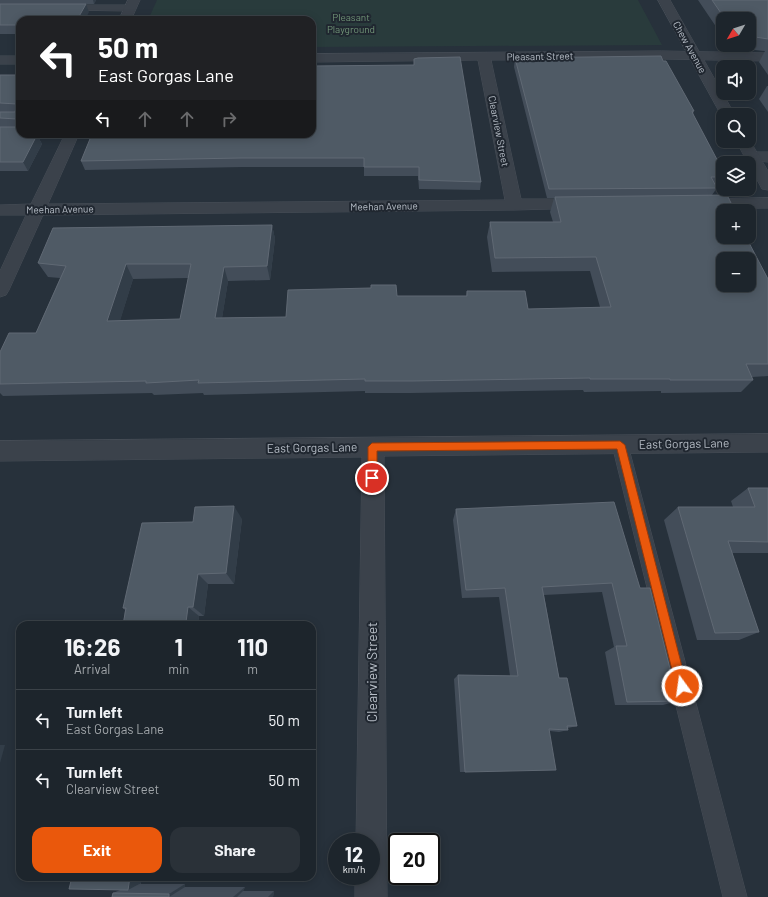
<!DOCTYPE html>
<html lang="en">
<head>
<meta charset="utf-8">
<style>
	body { margin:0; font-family:Barlow,sans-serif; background:#2a3138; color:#f1f3f6; height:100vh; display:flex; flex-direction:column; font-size:15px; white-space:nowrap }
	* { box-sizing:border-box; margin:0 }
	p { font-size:13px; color:#a0a5a9 }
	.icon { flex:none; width:22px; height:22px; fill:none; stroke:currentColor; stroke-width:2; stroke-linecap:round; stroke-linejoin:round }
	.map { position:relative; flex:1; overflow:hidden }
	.panel { position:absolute; left:16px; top:621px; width:300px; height:260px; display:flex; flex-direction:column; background:#1d252c; border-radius:12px; box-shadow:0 2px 10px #0003,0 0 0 1px #3b4248 }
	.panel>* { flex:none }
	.banner { position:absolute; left:16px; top:16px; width:300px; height:122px; border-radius:12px; box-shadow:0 2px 10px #0003,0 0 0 1px #3b4248; background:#202124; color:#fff; overflow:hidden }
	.needle { width:26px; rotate:231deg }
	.fabs { position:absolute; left:716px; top:12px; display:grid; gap:8px }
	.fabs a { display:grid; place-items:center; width:40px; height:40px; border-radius:8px; background:#1d252c; box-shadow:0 2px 10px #0003,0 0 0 1px #3b4248; font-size:20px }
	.speed { position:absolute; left:328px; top:833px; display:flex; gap:8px; font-size:20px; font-weight:700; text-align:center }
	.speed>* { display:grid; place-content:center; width:52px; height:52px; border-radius:50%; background:#1d252c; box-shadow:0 2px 10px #0003,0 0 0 1px #3b4248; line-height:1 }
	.speed small { font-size:10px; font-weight:400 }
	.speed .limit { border:2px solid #111; border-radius:6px; background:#fff; color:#111 }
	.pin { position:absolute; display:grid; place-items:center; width:34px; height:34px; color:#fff; margin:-17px; border:2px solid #fff; border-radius:50%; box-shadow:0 1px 4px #0007 }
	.me { position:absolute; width:44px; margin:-22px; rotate:346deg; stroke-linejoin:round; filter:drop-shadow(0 0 3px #0008) }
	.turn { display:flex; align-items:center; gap:14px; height:84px; padding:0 16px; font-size:18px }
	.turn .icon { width:52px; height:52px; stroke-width:2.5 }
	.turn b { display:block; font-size:28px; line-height:34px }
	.lanes { display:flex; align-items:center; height:38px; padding:0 16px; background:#0003; justify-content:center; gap:20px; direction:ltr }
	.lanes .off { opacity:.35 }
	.eta { display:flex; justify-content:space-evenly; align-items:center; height:68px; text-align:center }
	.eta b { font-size:24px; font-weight:700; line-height:28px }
	.cta { display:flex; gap:8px; margin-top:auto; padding:8px 16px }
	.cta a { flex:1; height:46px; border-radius:12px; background:#ea580c; color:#fff; font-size:16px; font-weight:700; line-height:46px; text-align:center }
	.cta a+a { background:#2a3138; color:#f1f3f6 }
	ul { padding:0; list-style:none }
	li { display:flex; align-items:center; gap:12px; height:60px; padding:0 16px; border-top:1px solid #3b4248 }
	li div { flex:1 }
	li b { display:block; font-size:15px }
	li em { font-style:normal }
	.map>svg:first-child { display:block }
	.green { fill:#293b3c }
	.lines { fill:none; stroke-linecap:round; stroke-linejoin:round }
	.service-casing { stroke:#474e57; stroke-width:1 }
	.minor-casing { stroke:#474e57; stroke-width:1 }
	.tertiary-casing { stroke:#474e57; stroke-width:1 }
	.service { fill:#3b424b; fill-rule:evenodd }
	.minor { fill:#3b424b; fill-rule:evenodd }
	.tertiary { fill:#3b424b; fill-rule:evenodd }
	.wall { fill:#434d59; fill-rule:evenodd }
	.shaded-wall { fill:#323d48 }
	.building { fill:#4f5a65; stroke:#606974; fill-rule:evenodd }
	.route { fill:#ea580c; stroke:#983908 }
	.labels { text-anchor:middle; stroke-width:4; stroke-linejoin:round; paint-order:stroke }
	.far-park-label { font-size:10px; fill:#719477; stroke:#202730 }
	.far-street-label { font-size:10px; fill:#b7bec7; stroke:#202730 }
	.street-label { font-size:12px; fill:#b7bec7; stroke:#202730 }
	.near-street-label { font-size:14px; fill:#b7bec7; stroke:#202730 }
</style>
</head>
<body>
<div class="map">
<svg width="768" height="897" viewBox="0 0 768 897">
	<rect width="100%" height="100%" fill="#27313b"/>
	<polygon class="green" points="157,0 638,0 662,45 312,47 312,20 148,20"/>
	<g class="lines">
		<g class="service-casing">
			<g id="service">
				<polygon points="66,5 130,5 134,8 130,11 63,10 62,8"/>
				<polygon points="620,438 626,440 628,445 747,897 723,897 612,445 614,440"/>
			</g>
		</g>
		<g class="minor-casing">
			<g id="minor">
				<polygon points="128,0 140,0 131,20 119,20"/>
				<polygon points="662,51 768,53 768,61 662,59 491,60 521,199 583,199 589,200 591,204 589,208 514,210 43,215 9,290 6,295 0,297 0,271 26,215 0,215 0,205 31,204 65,134 79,134 48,204 505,200 478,60 312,62 312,54"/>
				<rect x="0" y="56" width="20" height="8"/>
				<polygon points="752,152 768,152 768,162 747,160 744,157 747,154"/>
				<polygon points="768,198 768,208 701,209 695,208 693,204 695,200 701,199"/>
				<polygon points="768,434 768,452 384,456 387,897 355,897 355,876 371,876 371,842 356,842 362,457 0,461 0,441"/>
			</g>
		</g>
		<g class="tertiary-casing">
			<g id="tertiary">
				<polygon points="658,0 670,0 735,115 723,115 723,118 721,115"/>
				<polygon points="749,139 768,171 768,190 762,189 736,141 749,141"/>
			</g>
		</g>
		<use href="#service" class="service"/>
		<use href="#minor" class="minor"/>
		<use href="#tertiary" class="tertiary"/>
	</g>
	<g class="wall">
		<polygon points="0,0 96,0 94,4 0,4"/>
		<polygon points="698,0 768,0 768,75 759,62 765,51 730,47 729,45 749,45 749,19 723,19 723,37"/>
		<polygon points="0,4 89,12 20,20 20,34 0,34"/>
		<path d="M515 58 663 61 694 111 693 114 723 172V175L717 185H715L717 188 712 195 749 239 748 241 768 279V376L752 377 753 380 741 392 661 393V391L584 392 583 390 411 393H365V391L204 395 203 393 154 395 152 393 3 396 0 393V352L36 333 60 278 48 277 38 263 272 225 275 239 270 280 228 281 222 318 286 317 397 296H466L467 291 528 309 600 307 590 271 492 272 487 237 490 222H553L550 212 554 198H547L514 67ZM188 278 180 319 120 320 133 279Z"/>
		<polygon points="414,59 481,182 480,190 419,189 418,176 364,176 364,167 243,167 85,170 81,161 414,65"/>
		<polygon points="0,75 20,75 20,134 34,134 35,135 37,135 42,144 28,171 0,171"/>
		<polygon points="767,86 768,86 768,112 759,99"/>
		<polygon points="748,488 768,488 768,553 732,553 759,632 739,640 697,640 664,520 678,507 733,507 731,501"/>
		<polygon points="456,509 640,588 678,701 663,705 615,705 605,652 614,647 602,592 544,595 559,678 577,726 568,728 568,730 559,732 550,731 465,772 460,772 454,679 458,675 510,676 499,597 462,598 453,520"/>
		<polygon points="242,519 234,584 208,584 204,616 199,616 198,625 123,625 125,610 123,608 193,522"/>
		<polygon points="141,883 141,884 185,884 185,887 245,887 243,891 274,891 273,897 112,897 113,893 120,890"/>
	</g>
	<g class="shaded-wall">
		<polygon points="93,0 96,0 94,4"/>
		<polygon points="86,4 89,12 85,20 77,20"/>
		<polygon points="29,134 34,134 36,137 37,135 42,144 28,171 23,162"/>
		<polygon points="272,225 275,239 270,280 267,266"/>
		<polygon points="126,264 133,279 116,334 107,321"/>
		<polygon points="224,267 228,281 220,331 215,318"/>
		<polygon points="234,506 242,519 234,584 226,573"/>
		<polygon points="198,574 208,584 204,616 193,607"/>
		<polygon points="188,607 199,616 198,625 190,625 186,622"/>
		<polygon points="170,622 174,625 169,625"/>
		<polygon points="0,745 5,745 0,763"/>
		<polygon points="130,877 142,877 141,883 128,890"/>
		<polygon points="185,884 185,887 169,897 169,894"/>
		<polygon points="245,887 243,891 237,897 233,897"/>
		<polygon points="274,891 273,897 268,897"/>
	</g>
	<g class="building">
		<polygon points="712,0 768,0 768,39 749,36 749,19 725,19"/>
		<polygon points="0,4 86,4 77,20 20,20 20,25 0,25"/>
		<polygon points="661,56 663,61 666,61 694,111 692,111 693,114 722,169 723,174 721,174 722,177 711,177 717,188 549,189 515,58"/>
		<polygon points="460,57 481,182 419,180 419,167 364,167 364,158 241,158 81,161 92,134 312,134 312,66 414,65 414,59 418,58"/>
		<polygon points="0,75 20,75 20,134 30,134 30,135 37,135 23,162 0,162 0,127 16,127 17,119 0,118 0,112 15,112 17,104 0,103"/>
		<path d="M727 195 735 211H723V237H748L749 239H747L768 279V364H746L753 380H670V379H590V378L412 381H365V379L198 383 199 380 146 383V381L0 384V352L9 333H36L66 266 38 263 53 228 272 225 267 266 224 267 215 318 286 317 288 290 371 288V285H396L397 296H467V291H525L528 309 611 307 596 257 495 258 490 222H561L555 197ZM723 259H749V285H723ZM126 264H191L180 319 107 321Z"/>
		<polygon points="748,488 768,488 768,542 728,541 759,632 715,633 678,507 755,507"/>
		<polygon points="614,502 640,588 650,588 678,701 627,702 616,646 627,646 612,583 542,587 559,678 567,678 577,726 567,726 568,730 549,729 556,770 465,772 458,675 518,676 505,588 466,590 456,509"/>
		<polygon points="234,506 226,573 198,574 193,607 188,607 186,622 170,622 169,625 123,625 126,608 123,608 142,523 193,522 195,507"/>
		<polygon points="72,877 130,877 128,890 69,889"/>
		<polygon points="113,893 169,894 169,897 112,897"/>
	</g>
	<polygon class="route" points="620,441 625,445 687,686 686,690 682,691 678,690 676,686 617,449 377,451 377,478 372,482 368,478 368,447 372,443"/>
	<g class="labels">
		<g class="far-park-label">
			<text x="351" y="21">Pleasant<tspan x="351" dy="12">Playground</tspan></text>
		</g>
		<g class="far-street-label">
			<text transform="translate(690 47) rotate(61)" y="4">Chew Avenue</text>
			<text transform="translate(540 56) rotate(-1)" y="4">Pleasant Street</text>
			<text transform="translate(499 131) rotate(79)" y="4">Clearview Street</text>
			<text transform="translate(384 206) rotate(-1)" y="4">Meehan Avenue</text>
			<text transform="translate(60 209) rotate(-1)" y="4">Meehan Avenue</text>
		</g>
		<g class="street-label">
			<text transform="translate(684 444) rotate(-1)" y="4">East Gorgas Lane</text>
			<text transform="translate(312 448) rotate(-1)" y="4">East Gorgas Lane</text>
		</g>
		<g class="near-street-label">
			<text transform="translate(372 672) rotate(-90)" y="5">Clearview Street</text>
		</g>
	</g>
</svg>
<div class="fabs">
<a><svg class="needle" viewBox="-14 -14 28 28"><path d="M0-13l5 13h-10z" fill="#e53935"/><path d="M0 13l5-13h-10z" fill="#a0a5a9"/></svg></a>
<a><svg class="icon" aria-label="sound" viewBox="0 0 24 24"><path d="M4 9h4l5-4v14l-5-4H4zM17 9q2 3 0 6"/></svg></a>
<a><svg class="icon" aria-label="search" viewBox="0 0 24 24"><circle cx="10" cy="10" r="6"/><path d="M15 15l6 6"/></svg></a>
<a><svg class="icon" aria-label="layers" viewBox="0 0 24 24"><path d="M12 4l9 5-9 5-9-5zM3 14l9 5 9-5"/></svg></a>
<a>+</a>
<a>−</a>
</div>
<div class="speed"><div>12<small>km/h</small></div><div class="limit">20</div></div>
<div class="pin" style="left:372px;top:478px;background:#d93025"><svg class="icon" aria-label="arrive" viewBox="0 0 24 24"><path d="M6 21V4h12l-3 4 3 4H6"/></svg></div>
<svg class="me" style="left:682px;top:686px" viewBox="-20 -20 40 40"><circle r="17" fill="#ea580c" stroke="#fff" stroke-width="3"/><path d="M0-11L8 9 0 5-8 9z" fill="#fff"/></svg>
<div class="banner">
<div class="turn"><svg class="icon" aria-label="left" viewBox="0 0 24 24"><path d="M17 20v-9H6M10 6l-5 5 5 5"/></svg><div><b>50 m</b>East Gorgas Lane</div></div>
<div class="lanes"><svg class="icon" aria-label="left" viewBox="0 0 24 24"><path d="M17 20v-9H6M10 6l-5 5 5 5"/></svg><svg class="icon off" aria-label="ahead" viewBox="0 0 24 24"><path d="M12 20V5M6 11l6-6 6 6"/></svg><svg class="icon off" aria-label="ahead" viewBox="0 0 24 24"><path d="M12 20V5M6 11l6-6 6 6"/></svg><svg class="icon off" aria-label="right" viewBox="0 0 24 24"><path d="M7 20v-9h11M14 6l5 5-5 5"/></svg></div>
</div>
<section class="panel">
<div class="eta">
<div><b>16:26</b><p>Arrival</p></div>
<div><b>1</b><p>min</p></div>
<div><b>110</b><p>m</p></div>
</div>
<ul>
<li><svg class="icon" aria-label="left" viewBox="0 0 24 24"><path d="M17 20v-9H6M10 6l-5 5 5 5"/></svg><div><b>Turn left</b><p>East Gorgas Lane</p></div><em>50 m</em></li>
<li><svg class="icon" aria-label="left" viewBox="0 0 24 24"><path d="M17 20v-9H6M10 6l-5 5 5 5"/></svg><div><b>Turn left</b><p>Clearview Street</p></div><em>50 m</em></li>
</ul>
<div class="cta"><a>Exit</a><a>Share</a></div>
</section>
</div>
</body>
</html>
